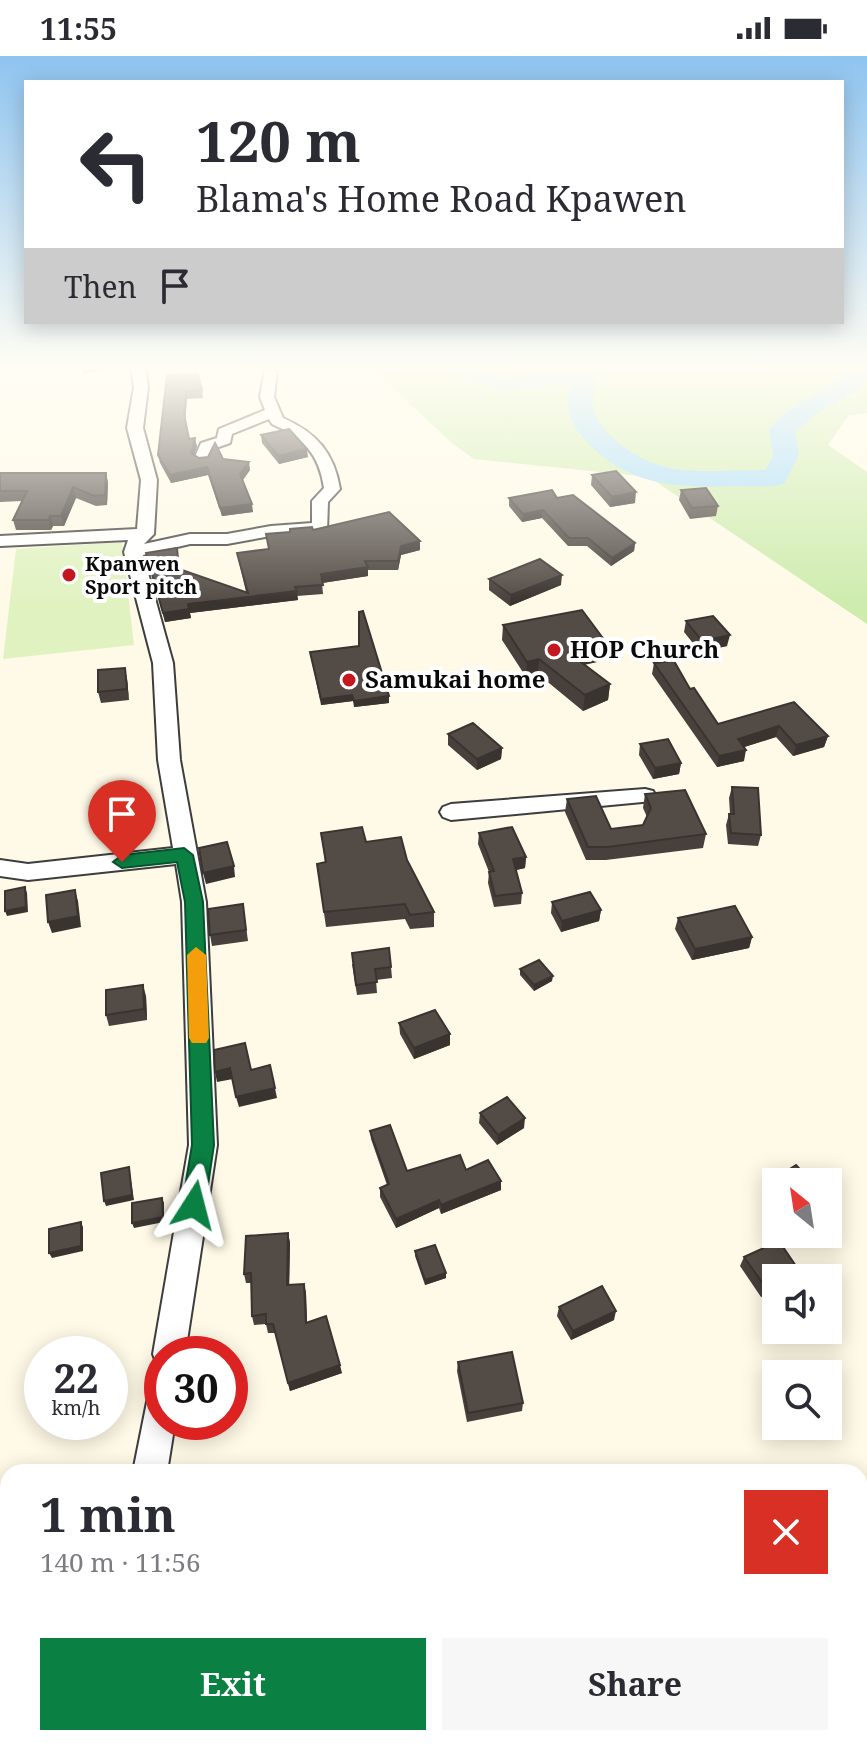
<!DOCTYPE html>
<html lang="en">
<head>
<meta charset="utf-8">
<style>
	body { margin:0; font-family:"Noto Serif",serif; background:#f7f7f7; color:#2b2b33; height:100vh; display:flex; flex-direction:column; font-size:30px; white-space:nowrap }
	* { box-sizing:border-box; margin:0 }
	p { font-size:26px; color:#7c7c81 }
	.icon { flex:none; width:44px; height:44px; fill:none; stroke:currentColor; stroke-width:2; stroke-linecap:round; stroke-linejoin:round }
	.map { position:relative; flex:1; overflow:hidden }
	.side { position:absolute; left:0px; top:1408px; width:868px; height:282px; display:flex; flex-direction:column; background:#fff; border-radius:24px 24px 0 0; box-shadow:0 4px 20px #0003 }
	.side>* { flex:none }
	.guide { position:absolute; left:24px; top:24px; width:820px; height:244px; border-radius:0px; box-shadow:0 4px 20px #0003; background:#fff; color:#2b2b33; overflow:hidden }
	.needle { width:52px; rotate:330deg }
	.buttons { position:absolute; left:762px; top:1112px; display:grid; gap:16px }
	.buttons a { display:grid; place-items:center; width:80px; height:80px; border-radius:0px; background:#fff; box-shadow:0 4px 20px #0003; font-size:40px }
	.speed { position:absolute; left:24px; top:1280px; display:flex; gap:16px; font-size:40px; font-weight:700; text-align:center }
	.speed>* { display:grid; place-content:center; width:104px; height:104px; border-radius:50%; background:#fff; box-shadow:0 4px 20px #0003; line-height:1 }
	.speed small { font-size:20px; font-weight:400 }
	.speed .limit { border:12px solid #d22; background:#fff; color:#111 }
	.pin { position:absolute; display:grid; place-items:center; width:68px; height:68px; color:#fff; margin:-82px -34px; border-radius:50% 50% 50% 0; rotate:-45deg; box-shadow:0 0 8px #0007 }
	.pin .icon { rotate:45deg }
	.me { position:absolute; width:88px; margin:-44px; rotate:9deg; stroke-linejoin:round; filter:drop-shadow(0 0 6px #0008) }
	.turn { display:flex; align-items:center; gap:28px; height:168px; padding:0 40px; font-size:36px }
	.turn .icon { width:104px; height:104px; stroke-width:2.5 }
	.turn b { display:block; font-size:56px; line-height:68px }
	.then { display:flex; align-items:center; height:76px; padding:0 40px; background:#0003; gap:16px; font-size:30px }
	.round { display:grid; place-items:center; flex:none; width:84px; height:84px; border-radius:0px; background:#f7f7f7 }
	.summary { display:flex; align-items:center; justify-content:space-between; height:136px; padding:0 40px }
	h1 { font-size:48px; font-weight:700; line-height:60px }
	.button { display:flex; gap:16px; margin-top:auto; padding:16px 40px }
	.button a { flex:1; height:92px; border-radius:0px; background:#0b8043; color:#fff; font-size:32px; font-weight:700; line-height:92px; text-align:center }
	.button a+a { background:#f7f7f7; color:#2b2b33 }
	.status { display:flex; justify-content:space-between; align-items:center; height:56px; padding:0 40px; background:#fff; direction:ltr }
	.status svg { height:22px; fill:currentColor }
	.map>svg:first-child { display:block }
	.green { fill:#ceecae }
	.pitch { fill:#e1f2c1 }
	.lines { fill:none; stroke-linecap:round; stroke-linejoin:round }
	.river { fill:#a7dcfb; fill-rule:evenodd }
	.minor-casing { stroke:#3d3d3d; stroke-width:4 }
	.minor { fill:#fff; fill-rule:evenodd }
	.wall { fill:#47403c }
	.shaded-wall { fill:#3a3431 }
	.building { fill:#534b46; stroke:#3a3431; stroke-width:2 }
	.route { fill:#0b8043; stroke:#07532c; stroke-width:2 }
	.slow { fill:#f59e0b }
	.poi-dot { fill:#c41821; stroke:#fff; stroke-width:3 }
	.labels { text-anchor:middle; stroke-width:8; stroke-linejoin:round; paint-order:stroke }
	.far-poi-label { font-size:20px; font-weight:bold; fill:#0a0a0a; stroke:#fff; text-anchor:start }
	.poi-label { font-size:24px; font-weight:bold; fill:#0a0a0a; stroke:#fff; text-anchor:start }
</style>
</head>
<body>
<div class="status"><b>11:55</b><svg viewBox="0 0 49 12"><path d="M0 12V9h3v3zM5 12V6h3v6zM10 12V3h3v9zM15 12V0h3v12zM26 1h20v11H26zM47 4h2v5h-2z"/></svg></div>
<div class="map">
<svg width="867" height="1689" viewBox="0 0 867 1689">
	<rect width="100%" height="100%" fill="#fffae7"/>
	<polygon class="green" points="370,311 867,311 867,357 849,359 828,389 867,416 867,568 649,421 474,403 452,387"/>
	<polygon class="pitch" points="122,486 134,589 3,603 16,493"/>
	<g class="lines">
		<path class="river" d="M459 311H483L504 321 565 313 592 319 596 324C588 350 594 366 614 383 663 426 706 413 766 414L773 399 769 374C790 345 829 337 853 311H867V323L854 337 820 355 795 376 799 399 784 428C768 432 751 430 735 430 676 432 628 430 586 385 570 368 564 351 571 328L501 335 469 323Z"/>
		<g class="minor-casing">
			<g id="minor">
				<path d="M131 311H145L148 331 143 372 157 424 154 478 144 488 190 478H227L271 470 312 467V445L324 432C319 397 303 382 272 368L269 363 232 378 230 387 213 393 208 406 202 408 194 403 201 387 217 382 219 373 265 354 260 341 265 313 277 316 274 341 283 362C317 377 334 397 340 433L328 446 327 476 271 480 227 488H190L143 499 173 607 180 704 206 846 217 1089 185 1298H162V1311L157 1309 153 1298 189 1089 182 846 176 808 28 824 0 820V804L28 808 173 792 158 704 153 607 124 496 128 484 0 490V480L137 473 141 424 127 372 134 331Z"/>
				<polygon points="645,733 653,735 656,740 653,745 451,764 443,761 440,756 443,751 451,748"/>
				<polygon points="162,1326 162,1366 175,1366 167,1416 133,1416 150,1331"/>
				<polygon points="88,1682 128,1682 127,1689 87,1689"/>
			</g>
		</g>
		<use href="#minor" class="minor"/>
	</g>
	<g class="wall">
		<polygon points="167,319 202,334 203,342 187,343 185,364 189,383 197,390 194,399 199,402 223,403 250,414 243,424 253,456 222,460 208,419 171,427 160,407 158,399"/>
		<polygon points="261,379 308,401 279,408 262,387"/>
		<polygon points="0,417 106,417 108,427 107,449 96,450 76,442 64,470 53,470 51,474 16,474 13,464 22,445 0,446"/>
		<polygon points="592,419 635,447 610,451 591,429"/>
		<polygon points="681,434 718,450 716,460 690,463 679,444"/>
		<polygon points="509,442 557,442 635,487 634,495 611,510 587,490 568,490 542,462 522,466 509,450"/>
		<polygon points="313,474 420,494 401,499 398,514 368,514 368,520 322,527 323,538 297,540 298,544 190,557 191,562 165,566 146,497 180,513 246,536 237,497 268,493"/>
		<polygon points="489,523 561,529 510,550 489,534"/>
		<polygon points="686,565 727,590 700,596 684,576"/>
		<polygon points="503,569 608,589 606,604 584,609 610,628 608,644 583,655 538,618 526,621 502,584"/>
		<polygon points="310,596 389,647 354,651 353,645 321,649"/>
		<polygon points="654,607 690,633 718,668 794,646 828,680 824,691 793,700 776,681 744,691 744,705 717,711 652,618"/>
		<polygon points="127,623 129,644 101,647 98,636"/>
		<polygon points="448,678 502,692 501,703 477,714 448,689"/>
		<polygon points="640,688 681,707 679,718 653,723 639,699"/>
		<polygon points="732,731 761,779 758,790 728,788 726,769 729,758 730,758 729,742"/>
		<polygon points="645,738 706,778 703,792 606,804 586,804 565,756 567,743 611,773 643,769 647,761 643,752"/>
		<polygon points="321,777 366,786 407,804 434,856 434,871 410,873 405,863 326,871 319,822 325,807"/>
		<polygon points="479,777 526,801 525,812 516,814 522,837 521,848 494,851 488,827 489,816 478,788"/>
		<polygon points="552,846 601,854 599,865 561,876 551,857"/>
		<polygon points="243,848 248,885 212,890 210,879"/>
		<polygon points="678,862 752,881 749,892 692,904 675,873"/>
		<polygon points="352,908 391,911 392,922 376,924 377,937 357,939"/>
		<polygon points="520,913 552,925 534,935 520,919"/>
		<polygon points="146,940 147,964 109,970 106,959"/>
		<polygon points="399,967 450,978 450,989 414,1003 400,978"/>
		<polygon points="480,1057 524,1072 497,1089 479,1067"/>
		<polygon points="370,1075 407,1115 466,1114 501,1134 441,1158 439,1152 396,1172 380,1141 380,1132 387,1129 371,1083"/>
		<polygon points="776,1126 776,1151 763,1137 768,1127"/>
		<polygon points="288,1177 290,1187 289,1229 304,1228 306,1237 307,1267 342,1317 290,1335 275,1277 268,1277 266,1268 254,1269 252,1260 251,1227 246,1227 244,1218"/>
		<polygon points="415,1195 446,1222 425,1229 415,1200"/>
		<polygon points="744,1201 800,1216 797,1222 776,1222 776,1234 761,1241 740,1210"/>
		<polygon points="559,1251 614,1264 571,1284 557,1260"/>
		<polygon points="458,1306 523,1347 522,1355 467,1366 457,1315"/>
		<polygon points="867,1551 867,1598 860,1586 860,1556"/>
	</g>
	<g class="shaded-wall">
		<polygon points="86,311 118,311 83,318 82,312"/>
		<polygon points="186,335 187,343 185,366 184,358"/>
		<polygon points="195,382 197,390 192,406 191,397"/>
		<polygon points="307,393 308,401 279,408 278,400"/>
		<polygon points="249,406 250,414 241,426 240,418"/>
		<polygon points="207,411 208,419 171,427 170,419"/>
		<polygon points="106,417 108,427 107,449 105,439"/>
		<polygon points="73,431 76,442 64,470 61,460"/>
		<polygon points="636,436 635,447 610,451 612,441"/>
		<polygon points="252,448 253,456 222,460 220,452"/>
		<polygon points="543,454 542,462 522,466 523,458"/>
		<polygon points="50,460 53,470 51,474 49,464"/>
		<polygon points="420,485 420,494 401,499 398,514 398,505 401,490"/>
		<polygon points="635,487 634,495 611,510 612,502"/>
		<polygon points="368,511 368,520 322,527 321,518"/>
		<polygon points="562,519 561,529 510,550 511,539"/>
		<polygon points="297,535 298,544 190,557 191,562 165,566 163,557 188,548"/>
		<polygon points="730,579 727,590 700,596 702,585"/>
		<polygon points="608,589 606,604 567,612 569,597"/>
		<polygon points="539,603 538,618 526,621 527,606"/>
		<polygon points="125,612 127,623 129,644 127,633"/>
		<polygon points="610,628 608,644 583,655 585,639"/>
		<polygon points="352,639 353,645 321,649 321,643"/>
		<polygon points="389,640 389,647 354,651 354,645"/>
		<polygon points="779,670 776,681 735,694 738,683"/>
		<polygon points="828,680 824,691 793,700 796,689"/>
		<polygon points="502,692 501,703 477,714 477,703"/>
		<polygon points="746,694 744,705 717,711 719,700"/>
		<polygon points="681,707 679,718 653,723 655,712"/>
		<polygon points="526,801 525,812 512,815 513,803"/>
		<polygon points="234,810 235,821 206,828 203,817"/>
		<polygon points="25,831 27,837 28,856 7,860 5,855"/>
		<polygon points="75,834 78,845 81,871 52,877 48,866"/>
		<polygon points="601,854 599,865 561,876 562,865"/>
		<polygon points="752,881 749,892 692,904 695,893"/>
		<polygon points="553,920 552,925 534,935 534,929"/>
		<polygon points="143,929 146,940 147,964 144,953"/>
		<polygon points="450,978 450,989 414,1003 414,992"/>
		<polygon points="230,1012 233,1023 217,1026 215,1016"/>
		<polygon points="275,1032 277,1042 239,1051 236,1041"/>
		<polygon points="525,1062 524,1072 497,1089 498,1079"/>
		<polygon points="129,1111 134,1144 106,1150 104,1145"/>
		<polygon points="501,1125 501,1134 441,1158 441,1149"/>
		<polygon points="162,1142 164,1147 164,1166 134,1172 132,1167"/>
		<polygon points="439,1144 439,1152 396,1172 396,1163"/>
		<polygon points="81,1166 83,1171 83,1195 52,1202 49,1197"/>
		<polygon points="288,1177 290,1187 289,1238 287,1229"/>
		<polygon points="800,1216 797,1222 787,1222"/>
		<polygon points="446,1217 446,1222 425,1229 425,1224"/>
		<polygon points="776,1227 776,1234 761,1241 766,1232"/>
		<polygon points="304,1228 306,1237 307,1276 306,1267"/>
		<polygon points="616,1255 614,1264 571,1284 573,1275"/>
		<polygon points="340,1309 342,1317 290,1335 288,1327"/>
		<rect x="46" y="1682" width="9" height="7"/>
	</g>
	<g class="building">
		<polygon points="198,318 202,334 186,335 184,358 189,383 195,382 191,397 199,402 208,401 215,387 223,403 249,406 240,418 252,448 220,452 207,411 170,419 158,399 167,319"/>
		<polygon points="289,373 307,393 278,400 261,379"/>
		<polygon points="616,415 636,436 612,441 592,419"/>
		<polygon points="0,417 106,417 105,439 94,440 73,431 61,460 50,460 49,464 13,464 27,435 0,435"/>
		<polygon points="706,432 718,450 692,452 681,434"/>
		<polygon points="552,434 557,442 573,439 635,487 612,502 588,482 569,482 543,454 523,458 509,442"/>
		<polygon points="389,456 420,485 401,490 398,505 365,505 368,511 321,518 323,529 295,531 297,535 188,548 189,553 163,557 146,497 177,492 179,513 248,537 237,497 269,493 266,478 290,476 290,473 312,471 313,474"/>
		<polygon points="540,503 562,519 511,539 489,523"/>
		<polygon points="582,554 608,589 569,597 610,628 585,639 539,603 527,606 503,569"/>
		<polygon points="363,555 389,640 354,645 352,639 321,643 310,596 359,590 359,556"/>
		<polygon points="713,560 730,579 702,585 686,565"/>
		<polygon points="674,605 690,633 694,632 718,668 794,646 828,680 796,689 779,670 738,683 746,694 719,700 654,607"/>
		<polygon points="125,612 127,633 98,636 98,614"/>
		<polygon points="473,667 502,692 477,703 448,678"/>
		<polygon points="668,683 681,707 655,712 640,688"/>
		<polygon points="732,731 758,732 761,779 731,777 729,758 734,758"/>
		<polygon points="685,734 706,778 608,791 588,791 567,743 596,740 611,773 643,769 651,752 645,738"/>
		<polygon points="362,771 366,786 401,781 407,804 434,856 410,859 405,848 324,856 317,808 326,806 321,777"/>
		<polygon points="512,771 526,801 513,803 522,837 495,840 489,816 494,815 479,777"/>
		<polygon points="227,786 234,810 203,817 199,792"/>
		<polygon points="25,831 26,851 5,855 5,835"/>
		<polygon points="75,834 78,860 48,866 46,839"/>
		<polygon points="590,836 601,854 562,865 552,846"/>
		<polygon points="243,848 246,874 210,879 208,853"/>
		<polygon points="735,850 752,881 695,893 678,862"/>
		<polygon points="389,892 391,911 375,913 377,926 356,929 352,897"/>
		<polygon points="539,904 553,920 534,929 520,913"/>
		<polygon points="143,929 144,953 106,959 106,934"/>
		<polygon points="435,954 450,978 414,992 399,967"/>
		<polygon points="245,987 251,1014 270,1009 275,1032 236,1041 230,1012 215,1016 214,994"/>
		<polygon points="507,1041 525,1062 498,1079 480,1057"/>
		<polygon points="390,1069 407,1115 460,1099 466,1114 488,1104 501,1125 441,1149 439,1144 396,1163 380,1132 389,1128 370,1075"/>
		<polygon points="796,1109 811,1126 776,1126 776,1136 768,1127"/>
		<polygon points="129,1111 132,1139 104,1145 101,1117"/>
		<polygon points="162,1142 163,1161 132,1167 132,1147"/>
		<polygon points="81,1166 81,1190 49,1197 49,1173"/>
		<polygon points="288,1177 287,1229 304,1228 306,1267 326,1260 340,1309 288,1327 273,1268 266,1268 266,1258 252,1260 251,1217 244,1218 246,1180"/>
		<polygon points="779,1185 800,1216 787,1222 776,1222 776,1227 766,1232 744,1201"/>
		<polygon points="435,1189 446,1217 425,1224 415,1195"/>
		<polygon points="602,1230 616,1255 573,1275 559,1251"/>
		<polygon points="512,1296 523,1347 468,1357 458,1306"/>
		<polygon points="867,1551 867,1581 860,1570 860,1556"/>
		<polygon points="8,1660 8,1682 46,1682 46,1689 0,1689 0,1662"/>
	</g>
	<linearGradient id="sky" x2="0" y2="1"><stop stop-color="#8ec4f0"/><stop offset="0.57" stop-color="#fffdf4"/><stop offset="1" stop-color="#fffdf4" stop-opacity="0"/></linearGradient>
	<rect width="867" height="547" fill="url(#sky)"/>
	<polygon class="route" points="184,792 193,799 203,846 214,1089 205,1149 202,1156 194,1159 186,1156 182,1149 192,1089 185,846 177,806 122,812 113,806 122,799"/>
	<polygon class="slow" points="196,891 206,899 209,982 206,987 192,987 189,982 187,899"/>
	<g class="poi-dot">
		<circle cx="69" cy="519" r="8"/>
		<circle cx="554" cy="594" r="8"/>
		<circle cx="349" cy="624" r="8"/>
	</g>
	<g class="labels">
		<g class="far-poi-label">
			<text x="85" y="515">Kpanwen<tspan x="85" dy="23">Sport pitch</tspan></text>
		</g>
		<g class="poi-label">
			<text x="570" y="602">HOP Church</text>
			<text x="365" y="632">Samukai home</text>
		</g>
	</g>
</svg>
<div class="buttons">
<a><svg class="needle" viewBox="-14 -14 28 28"><path d="M0-13l5 13h-10z" fill="#e53935"/><path d="M0 13l5-13h-10z" fill="#7c7c81"/></svg></a>
<a><svg class="icon" aria-label="sound" viewBox="0 0 24 24"><path d="M4 9h4l5-4v14l-5-4H4zM17 9q2 3 0 6"/></svg></a>
<a><svg class="icon" aria-label="search" viewBox="0 0 24 24"><circle cx="10" cy="10" r="6"/><path d="M15 15l6 6"/></svg></a>
</div>
<div class="speed"><div>22<small>km/h</small></div><div class="limit">30</div></div>
<div class="pin" style="left:122px;top:806px;background:#d93025"><svg class="icon" aria-label="arrive" viewBox="0 0 24 24"><path d="M6 21V4h12l-3 4 3 4H6"/></svg></div>
<svg class="me" style="left:194px;top:1149px" viewBox="-20 -20 40 40"><path d="M0-17L14 15 0 8-14 15z" fill="#0b8043" stroke="#fff" stroke-width="4"/></svg>
<div class="guide">
<div class="turn"><svg class="icon" aria-label="left" viewBox="0 0 24 24"><path d="M17 20v-9H6M10 6l-5 5 5 5"/></svg><div><b>120 m</b>Blama's Home Road Kpawen</div></div>
<div class="then">Then<svg class="icon" aria-label="arrive" viewBox="0 0 24 24"><path d="M6 21V4h12l-3 4 3 4H6"/></svg></div>
</div>
<section class="side">
<div class="summary"><div><h1>1 min</h1><p>140 m · 11:56</p></div><a class="round" style="background:#d93025;color:#fff"><svg class="icon" aria-label="close" viewBox="0 0 24 24"><path d="M6 6l12 12M18 6L6 18"/></svg></a></div>
<div class="button"><a>Exit</a><a>Share</a></div>
</section>
</div>
</body>
</html>
